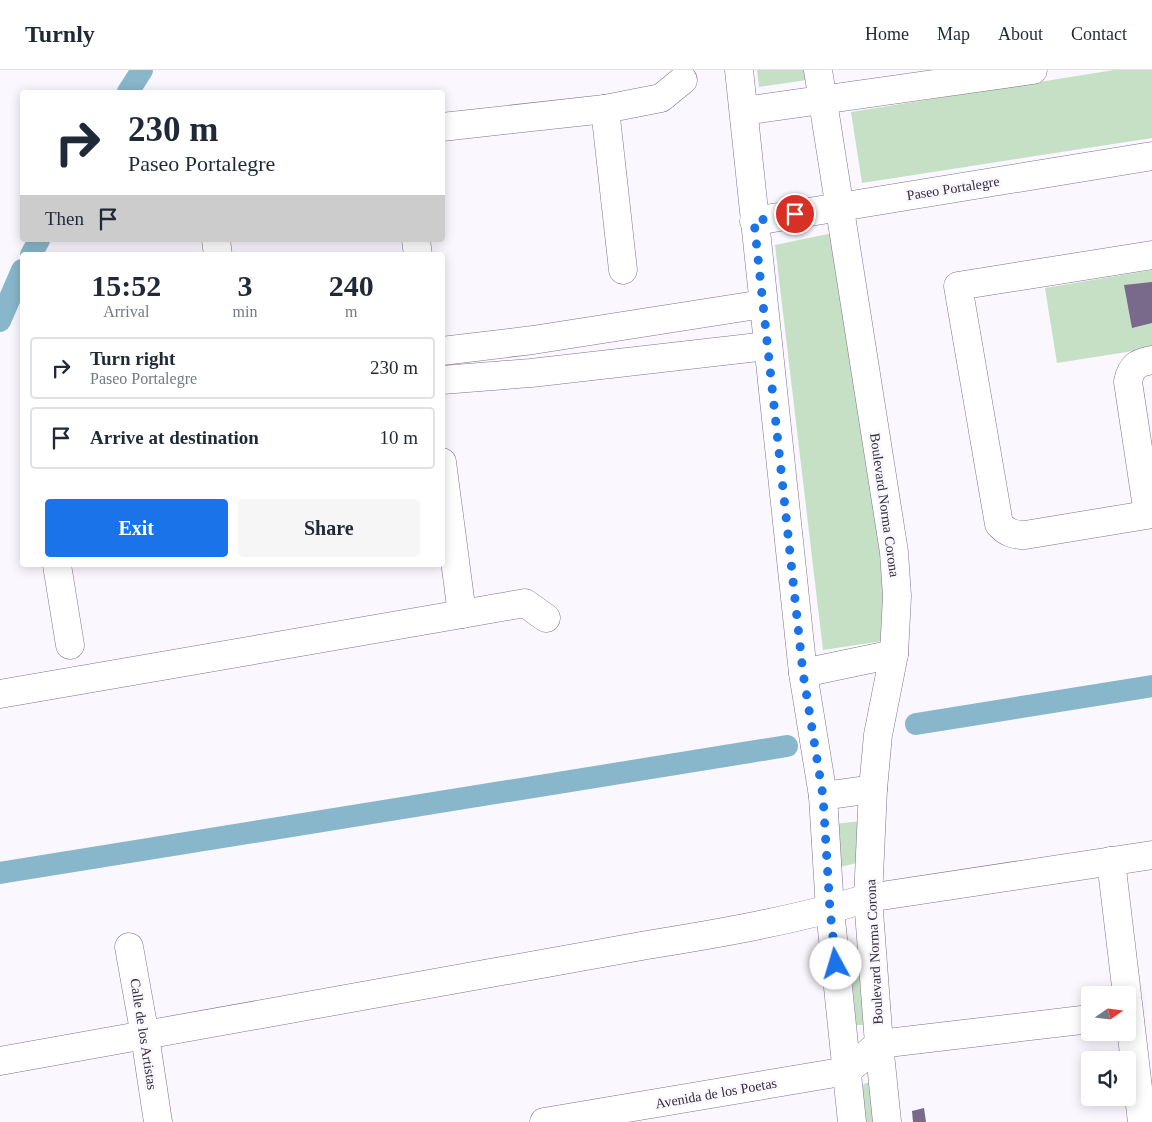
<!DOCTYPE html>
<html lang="en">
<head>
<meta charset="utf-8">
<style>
	body { margin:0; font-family:"Times New Roman",serif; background:#f6f6f7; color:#1f2937; height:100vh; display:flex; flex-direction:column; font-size:19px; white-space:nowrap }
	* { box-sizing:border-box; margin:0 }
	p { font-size:16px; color:#747a83 }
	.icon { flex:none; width:28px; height:28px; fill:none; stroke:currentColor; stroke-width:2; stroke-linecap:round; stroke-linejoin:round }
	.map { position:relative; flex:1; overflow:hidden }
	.details { position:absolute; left:20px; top:182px; width:425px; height:315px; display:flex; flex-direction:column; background:#fff; border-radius:5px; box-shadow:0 2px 12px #0003 }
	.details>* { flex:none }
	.banner { position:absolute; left:20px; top:20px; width:425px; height:152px; border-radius:5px; box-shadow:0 2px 12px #0003; background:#fff; color:#1f2937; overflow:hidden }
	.needle { width:32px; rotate:76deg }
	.controls { position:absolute; left:1081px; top:916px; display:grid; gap:10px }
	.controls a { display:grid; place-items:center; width:55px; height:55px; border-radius:5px; background:#fff; box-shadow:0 2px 12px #0003; font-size:25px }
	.pin { position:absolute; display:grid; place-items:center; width:42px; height:42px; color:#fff; margin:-21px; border:2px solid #fff; border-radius:50%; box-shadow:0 1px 5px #0007 }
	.me { position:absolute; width:55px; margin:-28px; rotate:354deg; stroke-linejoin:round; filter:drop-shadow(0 0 4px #0008) }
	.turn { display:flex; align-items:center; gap:18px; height:105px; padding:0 25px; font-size:22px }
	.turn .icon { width:65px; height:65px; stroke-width:2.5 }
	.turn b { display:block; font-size:35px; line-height:42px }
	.then { display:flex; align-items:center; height:48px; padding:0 25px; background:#0003; gap:10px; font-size:19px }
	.eta { display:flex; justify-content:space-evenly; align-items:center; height:85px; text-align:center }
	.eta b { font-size:30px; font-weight:700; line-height:35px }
	.button { display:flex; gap:10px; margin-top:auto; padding:10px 25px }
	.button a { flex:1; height:58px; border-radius:5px; background:#1a73e8; color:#fff; font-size:20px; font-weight:700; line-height:58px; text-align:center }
	.button a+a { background:#f6f6f7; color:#1f2937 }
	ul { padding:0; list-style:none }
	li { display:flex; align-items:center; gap:15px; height:62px; margin:0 10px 8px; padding:0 15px; border:2px solid #e0e1e3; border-radius:5px }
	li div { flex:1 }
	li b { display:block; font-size:19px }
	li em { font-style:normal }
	header { display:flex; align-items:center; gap:30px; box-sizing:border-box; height:70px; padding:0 25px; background:#fff; border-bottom:1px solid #e0e1e3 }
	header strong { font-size:24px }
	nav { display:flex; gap:28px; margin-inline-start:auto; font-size:18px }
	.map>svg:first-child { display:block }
	.green { fill:#c6e0c6 }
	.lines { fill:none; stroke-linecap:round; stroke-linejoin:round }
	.canal { stroke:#88b6ca; stroke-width:22 }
	.building { fill:#79698b }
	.minor-casing { stroke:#7f728e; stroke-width:29 }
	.minor { stroke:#fff; stroke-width:28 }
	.route { stroke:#1a73e8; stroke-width:9; stroke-dasharray:0 16.2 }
	.labels { text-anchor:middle; stroke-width:5; stroke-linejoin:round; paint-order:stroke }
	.street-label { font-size:14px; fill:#312c38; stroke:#faf7fe }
</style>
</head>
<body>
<header>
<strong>Turnly</strong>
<nav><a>Home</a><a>Map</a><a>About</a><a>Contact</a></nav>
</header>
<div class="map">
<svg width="1152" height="1052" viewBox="0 0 1152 1052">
	<rect width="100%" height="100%" fill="#faf7fe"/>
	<g class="green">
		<polygon points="757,0 805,0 807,10 759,17"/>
		<polygon points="1114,0 1152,0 1152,68 862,113 851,42"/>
		<polygon points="833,163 884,501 883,571 823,580 775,175"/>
		<polygon points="1152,200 1152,278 1057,293 1045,218"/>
		<polygon points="861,751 861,792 840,797 834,754"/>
		<polygon points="858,893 861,896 864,955 856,955 851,898 853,894"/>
		<polygon points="866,1013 870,1013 876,1052 864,1052 860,1017"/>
	</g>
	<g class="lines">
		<g class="canal">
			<polyline points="128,22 142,0"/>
			<polyline points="31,185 39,170"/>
			<polyline points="0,251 22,200"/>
			<polyline points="916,654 1152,616"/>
			<polyline points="0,803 787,676"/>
		</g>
	</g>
	<g class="building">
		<polygon points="1152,212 1152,253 1132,258 1124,215"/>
		<polygon points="924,1038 926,1052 913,1052 912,1041"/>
	</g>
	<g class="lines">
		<g class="minor-casing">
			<g id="minor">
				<polyline points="739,0 803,603 823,726 830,840 852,1052"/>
				<polyline points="818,0 894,482 897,526 894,584 878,665 873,719 868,828 879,974 887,1052"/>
				<polyline points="605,39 623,200"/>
				<polyline points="744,41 1033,0"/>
				<polyline points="442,57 605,39 661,28 683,10"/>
				<polyline points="754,151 1152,86"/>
				<polyline points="216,170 218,185"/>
				<polyline points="416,170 418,185"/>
				<path d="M1152 185 958 216 999 454C1007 463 1014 465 1025 465L1152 444"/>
				<polyline points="442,281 533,270 763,234"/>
				<polyline points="442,310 531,303 768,276"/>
				<polyline points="442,392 462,544 525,533 546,548"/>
				<path d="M1148 444 1128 312C1131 296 1137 293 1152 290"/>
				<polyline points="57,495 70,575"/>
				<polyline points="803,603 894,584"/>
				<polyline points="0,624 462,544"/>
				<polyline points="823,726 873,719"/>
				<polyline points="1111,791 1127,925"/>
				<polyline points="129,877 145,966 158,1052"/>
				<polyline points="1128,933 1142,1052"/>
				<path d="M0 991 647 875C722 863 796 850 868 828L1152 785"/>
				<polyline points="544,1052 847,1001 879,974 1090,949"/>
			</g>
		</g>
		<use href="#minor" class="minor"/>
	</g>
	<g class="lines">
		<polyline class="route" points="795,144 754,151 803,603 823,726 830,840 836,894"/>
	</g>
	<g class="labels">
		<g class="street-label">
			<text transform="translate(953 118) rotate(-9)" y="5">Paseo Portalegre</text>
			<text transform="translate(885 435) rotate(82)" y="5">Boulevard Norma Corona</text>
			<text transform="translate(874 882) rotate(-93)" y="5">Boulevard Norma Corona</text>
			<text transform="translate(144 964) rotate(81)" y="5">Calle de los Artistas</text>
			<text transform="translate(716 1023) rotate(-10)" y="5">Avenida de los Poetas</text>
		</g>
	</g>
</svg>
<div class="controls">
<a><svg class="needle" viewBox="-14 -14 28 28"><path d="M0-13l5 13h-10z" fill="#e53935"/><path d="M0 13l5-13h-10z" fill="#747a83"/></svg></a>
<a><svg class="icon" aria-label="sound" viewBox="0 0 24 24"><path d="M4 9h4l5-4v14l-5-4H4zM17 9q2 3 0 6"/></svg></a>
</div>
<div class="pin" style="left:795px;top:144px;background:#d93025"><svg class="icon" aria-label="arrive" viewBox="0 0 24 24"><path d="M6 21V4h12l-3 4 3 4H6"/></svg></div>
<svg class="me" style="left:836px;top:894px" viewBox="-20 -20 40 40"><circle r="19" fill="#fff"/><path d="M0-13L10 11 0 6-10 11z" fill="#1a73e8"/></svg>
<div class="banner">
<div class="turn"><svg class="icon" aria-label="right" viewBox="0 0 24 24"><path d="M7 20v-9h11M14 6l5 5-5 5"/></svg><div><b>230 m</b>Paseo Portalegre</div></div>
<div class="then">Then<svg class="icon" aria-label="arrive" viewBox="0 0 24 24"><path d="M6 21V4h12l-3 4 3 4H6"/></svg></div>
</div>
<section class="details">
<div class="eta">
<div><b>15:52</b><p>Arrival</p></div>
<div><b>3</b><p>min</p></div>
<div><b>240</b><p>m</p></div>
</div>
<ul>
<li><svg class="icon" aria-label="right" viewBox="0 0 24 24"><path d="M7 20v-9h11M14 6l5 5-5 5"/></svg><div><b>Turn right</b><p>Paseo Portalegre</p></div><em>230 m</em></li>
<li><svg class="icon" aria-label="arrive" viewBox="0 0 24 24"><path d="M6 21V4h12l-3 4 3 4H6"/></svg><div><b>Arrive at destination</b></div><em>10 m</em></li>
</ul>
<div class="button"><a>Exit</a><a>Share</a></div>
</section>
</div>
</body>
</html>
